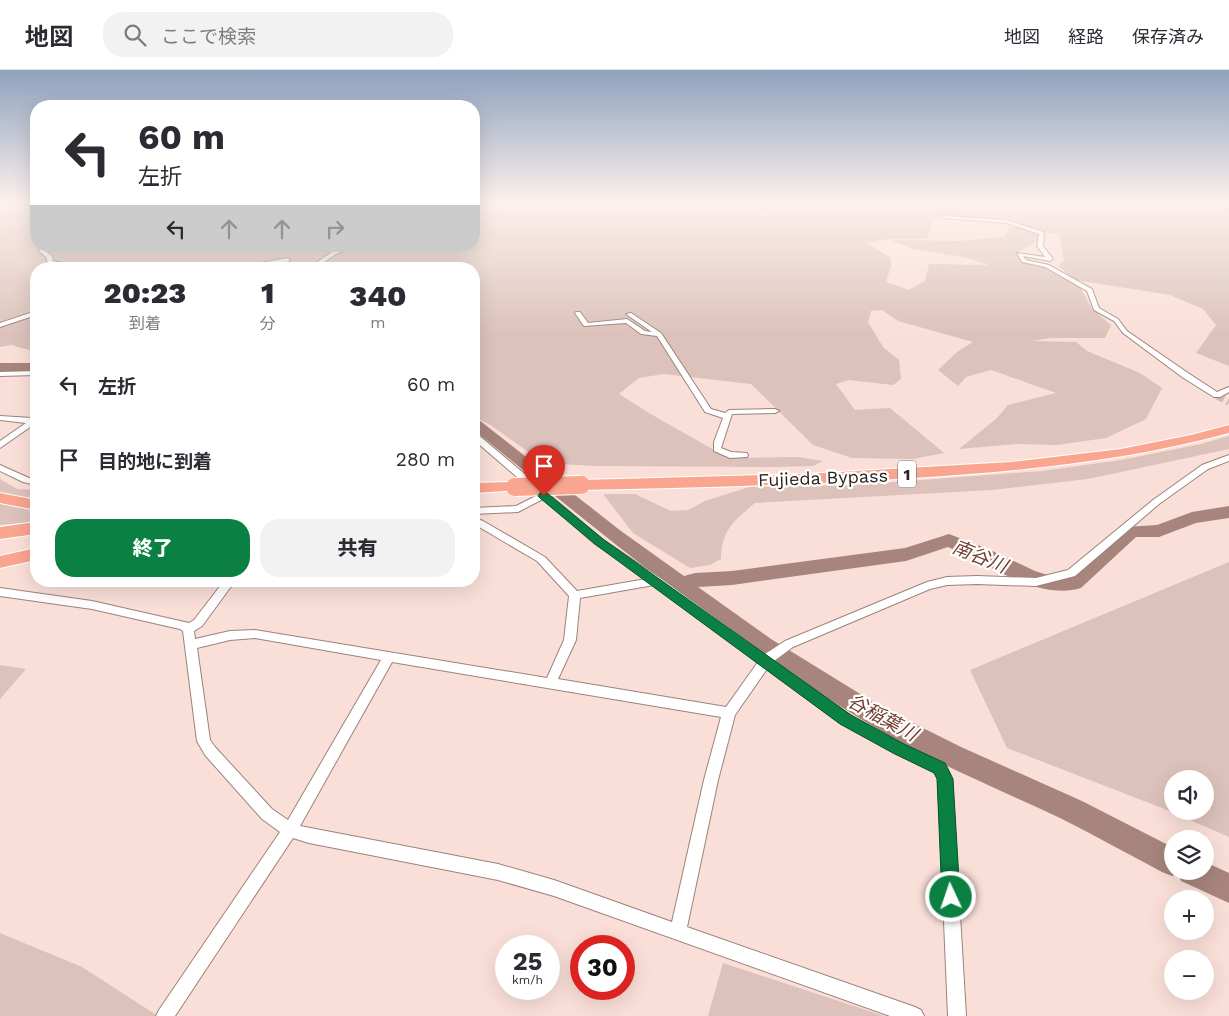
<!DOCTYPE html>
<html lang="ja">
<head>
<meta charset="utf-8">
<style>
	body { margin:0; font-family:"Work Sans","Noto Sans JP",sans-serif; background:#f2f2f3; color:#2b2b33; height:100vh; display:flex; flex-direction:column; font-size:19px; white-space:nowrap }
	* { box-sizing:border-box; margin:0 }
	p { font-size:16px; color:#7c7c81 }
	.icon { flex:none; width:28px; height:28px; fill:none; stroke:currentColor; stroke-width:2; stroke-linecap:round; stroke-linejoin:round }
	.map { position:relative; flex:1; overflow:hidden }
	.side { position:absolute; left:30px; top:192px; width:450px; height:325px; display:flex; flex-direction:column; background:#fff; border-radius:20px; box-shadow:0 5px 20px #0002 }
	.side>* { flex:none }
	.banner { position:absolute; left:30px; top:30px; width:450px; height:152px; border-radius:20px; box-shadow:0 5px 20px #0002; background:#fff; color:#2b2b33; overflow:hidden }
	.fabs { position:absolute; left:1164px; top:700px; display:grid; gap:10px }
	.fabs a { display:grid; place-items:center; width:50px; height:50px; border-radius:50%; background:#fff; box-shadow:0 5px 20px #0002; font-size:25px }
	.speed { position:absolute; left:495px; top:865px; display:flex; gap:10px; font-size:25px; font-weight:700; text-align:center }
	.speed>* { display:grid; place-content:center; width:65px; height:65px; border-radius:50%; background:#fff; box-shadow:0 5px 20px #0002; line-height:1 }
	.speed small { font-size:12px; font-weight:400 }
	.speed .limit { border:8px solid #d22; background:#fff; color:#111 }
	.pin { position:absolute; display:grid; place-items:center; width:42px; height:42px; color:#fff; margin:-51px -21px; border-radius:50% 50% 50% 0; rotate:-45deg; box-shadow:0 0 5px #0007 }
	.pin .icon { rotate:45deg }
	.me { position:absolute; width:55px; margin:-28px; rotate:357deg; stroke-linejoin:round; filter:drop-shadow(0 0 4px #0008) }
	.turn { display:flex; align-items:center; gap:18px; height:105px; padding:0 25px; font-size:22px }
	.turn .icon { width:65px; height:65px; stroke-width:2.5 }
	.turn b { display:block; font-size:35px; line-height:42px }
	.lanes { display:flex; align-items:center; height:48px; padding:0 25px; background:#0003; justify-content:center; gap:25px; direction:ltr }
	.lanes .off { opacity:.35 }
	.eta { display:flex; justify-content:space-evenly; align-items:center; height:85px; text-align:center }
	.eta b { font-size:30px; font-weight:800; line-height:35px }
	.primary-button { display:flex; gap:10px; margin-top:auto; padding:10px 25px }
	.primary-button a { flex:1; height:58px; border-radius:20px; background:#0b8043; color:#fff; font-size:20px; font-weight:800; line-height:58px; text-align:center }
	.primary-button a+a { background:#f2f2f3; color:#2b2b33 }
	ul { padding:0; list-style:none }
	li { display:flex; align-items:center; gap:15px; height:75px; padding:0 25px }
	li div { flex:1 }
	li b { display:block; font-size:19px }
	li em { font-style:normal }
	header { display:flex; align-items:center; gap:30px; box-sizing:border-box; height:70px; padding:0 25px; background:#fff; border-bottom:1px solid #e1e1e2 }
	header strong { font-size:24px }
	nav { display:flex; gap:28px; margin-inline-start:auto; font-size:18px }
	.search { width:350px; height:45px; background:#f2f2f3; display:flex; align-items:center; gap:12px; box-sizing:border-box; padding:0 18px; border-radius:20px; color:#7c7c81; font-size:19px }
	.map>svg:first-child { display:block }
	.green { fill:#dcc2bb; fill-rule:evenodd }
	.lines { fill:none; stroke-linecap:round; stroke-linejoin:round }
	.river { fill:#a7857c; fill-rule:evenodd }
	.minor-tunnel { stroke:#d1b9b3; stroke-width:8; stroke-dasharray:8 4; stroke-linecap:butt }
	.minor-casing { stroke:#9b837c; stroke-width:2 }
	.motorway-casing { stroke:#fff; stroke-width:2 }
	.minor { fill:#fff; fill-rule:evenodd }
	.motorway { fill:#f9a58f; fill-rule:evenodd }
	.motorway-bridge-casing { stroke:#fff; stroke-width:20; stroke-linecap:butt }
	.motorway-bridge { stroke:#f9a58f; stroke-width:18 }
	.route { fill:#0b8043; stroke:#07532c }
	.labels { text-anchor:middle; stroke-width:4.5; stroke-linejoin:round; paint-order:stroke }
	.shield { fill:#fff; stroke:#6b6462; stroke-width:1 }
	.shield-label { font-size:16px; font-weight:bold; fill:#2b221f }
	.street-label { font-size:18px; fill:#2b221f; stroke:#fff }
	.water-label { font-size:19px; font-style:italic; fill:#734033; stroke:#fff }
</style>
</head>
<body>
<header>
<strong>地図</strong>
<div class="search"><svg class="icon" aria-label="search" viewBox="0 0 24 24"><circle cx="10" cy="10" r="6"/><path d="M15 15l6 6"/></svg>ここで検索</div>
<nav><a>地図</a><a>経路</a><a>保存済み</a></nav>
</header>
<div class="map">
<svg width="1229" height="946" viewBox="0 0 1229 946">
	<rect width="100%" height="100%" fill="#fadfd8"/>
	<g class="green">
		<path d="M474 132H1229V296L1196 283 1216 255 1203 239 1170 225 1076 210 1092 239 1111 255 1105 268H1051L1032 271 1076 272 1087 281 1140 303 1162 318 1146 349 1106 368 1057 375 1017 374 959 379 997 348 1008 335 1056 323 991 300 966 307 958 316 938 300 957 282 973 272 898 251 882 240 871 241 868 252 883 277 899 290 901 309 893 315 849 310 836 314 855 340 890 338 944 383 913 389 852 388 813 375 751 314 664 304 639 308 619 324 649 343 728 388 798 387 823 391 813 396 777 397 594 396 544 393 489 354 474 347V199H36V240L0 252V136L36 133V176H474ZM944 147C971 149 1006 145 1031 157 1017 154 1011 151 1004 167L959 171 891 170 913 179 968 188 989 195 929 194 925 211 909 220 886 212 891 196V188L866 173 887 169H927L934 150ZM1041 162 1059 164 1064 190 1059 196 1073 209 1044 195 1024 191 1017 183 1035 172Z"/>
		<polygon points="36,246 36,282 11,275 0,277 0,257"/>
		<path d="M1229 366V379L1088 409 992 420 755 433C735 450 721 460 721 489L710 495 690 498 633 463 603 424H635L671 441 688 440 705 431 749 417 855 415 1042 401 1121 390 1201 374Z"/>
		<polygon points="0,409 17,419 36,420 36,431 0,423"/>
		<polygon points="0,433 36,438 36,452 0,455"/>
		<path d="M1229 492V767L1162 738 1007 678 970 600ZM1172 709H1205V741H1172Z"/>
		<polygon points="0,595 26,599 0,629"/>
		<polygon points="0,863 82,897 158,946 0,946"/>
		<polygon points="723,893 884,946 708,946"/>
	</g>
	<g class="lines">
		<g class="river">
			<rect x="0" y="293" width="36" height="8"/>
			<path d="M474 348 479 350 621 461 684 506 695 503 732 501 905 478 949 464 988 479 1035 501 1051 506H1069L1125 457 1157 455 1192 442 1229 436V448L1196 453 1159 467H1136L1081 518C1038 531 987 493 948 477L906 491 732 515 698 517 771 569 883 638 961 677 1082 731 1172 777V801H1205V792L1229 803V833L1181 811 1178 804 1172 806 1162 802C1128 784 1094 765 1060 748 994 717 925 689 864 651 725 565 600 463 474 360Z"/>
		</g>
		<polyline class="minor-tunnel" points="1217,325 1229,332"/>
		<g class="minor-casing">
			<g id="minor">
				<polygon points="15,132 36,132 36,133 0,136 0,134"/>
				<polygon points="944,146 1006,150 1044,162 1043,176 1053,189 1050,191 1023,186 1026,190 1049,195 1092,219 1099,238 1118,249 1127,261 1188,303 1217,322 1229,317 1229,322 1220,327 1214,327 1182,307 1123,263 1114,251 1094,240 1087,221 1045,197 1022,192 1017,183 1045,187 1037,176 1039,164 1006,153 942,148"/>
				<polygon points="38,176 44,176 44,180 52,186 53,191 75,196 99,199 71,199 48,193 46,187 40,182"/>
				<polygon points="348,176 356,176 336,184 317,197 302,199 313,195 332,182"/>
				<path d="M287 188 290 190C284 197 274 199 265 199L279 193 244 199H230Z"/>
				<polygon points="36,241 36,245 0,257 0,253"/>
				<polygon points="576,242 580,242 588,253 627,249 645,261 652,262 626,244 631,243 661,263 711,339 725,343 729,340 775,339 779,341 775,343 732,344 721,378 731,382 747,383 748,385 747,387 730,388 714,381 714,372 723,348 705,342 657,266 641,264 626,253 584,256 575,243"/>
				<polygon points="36,301 36,305 0,306 0,302"/>
				<polygon points="0,346 32,348 36,347 36,353 0,378 0,371 26,353 0,350"/>
				<path d="M474 364H477L603 470 660 508 765 584 785 571 927 512 947 507 977 506 1036 508 1068 500 1153 430 1202 395 1229 385V391L1208 399 1159 434 1075 506 1036 516 977 514 947 515 930 519 793 577 774 591 850 645 904 675 945 694 952 709 966 946H948L938 709 935 702 894 683 840 653 767 599 735 645 718 710 687 857 915 937 921 940 924 946H890L554 826 498 810 309 773 293 768 175 946H156L159 940 280 762 262 749 205 685 197 671 183 561 180 559 92 539 0 526V518L92 531 189 553 194 550 224 511H235L202 556 194 561 195 569 230 561 255 560 547 608 564 570 569 526 537 491 474 454V448L483 451 545 487 577 521 646 509 595 474 543 429 518 442 474 444V438L516 436 538 425 474 370ZM654 515 758 592 726 637 558 609 576 570 580 528ZM255 568 381 590 288 750 272 739 215 677 210 670 197 578 230 570ZM392 592 721 647 704 710 672 852 554 810 498 794 300 756Z"/>
				<polygon points="0,395 29,408 36,409 36,415 23,412 0,401"/>
			</g>
		</g>
		<g class="motorway-casing">
			<g id="motorway">
				<path d="M1229 355V363C1126 391 1021 401 914 408 803 415 692 418 581 420L575 418 573 415 575 412 581 410 804 404 1011 392 1121 379 1191 365Z"/>
				<polygon points="515,412 521,414 523,417 521,420 474,423 474,413"/>
				<polygon points="0,423 36,430 36,440 0,433"/>
				<polygon points="36,452 36,464 0,469 0,457"/>
				<polygon points="36,478 36,490 0,498 0,486"/>
			</g>
		</g>
		<use href="#minor" class="minor"/>
		<use href="#motorway" class="motorway"/>
		<g class="motorway-bridge-casing">
			<polyline id="motorway-bridge" points="515,417 581,415"/>
		</g>
		<use href="#motorway-bridge" class="motorway-bridge"/>
	</g>
	<linearGradient id="sky" x2="0" y2="1"><stop stop-color="#8ea1bd"/><stop offset="0.5" stop-color="#fdf1ed"/><stop offset="1" stop-color="#fdf1ed" stop-opacity="0"/></linearGradient>
	<rect width="1229" height="265" fill="url(#sky)"/>
	<polygon class="route" points="544,422 547,423 603,469 851,645 904,674 945,693 953,709 960,827 957,834 951,836 945,834 942,827 937,709 934,703 893,683 840,654 595,474 540,428 538,426 540,423"/>
	<g class="labels">
		<rect class="shield" x="898" y="390.5" width="18" height="27" rx="4"/>
		<g class="shield-label">
			<text x="907" y="410">1</text>
		</g>
		<g class="street-label">
			<text transform="translate(823 408) rotate(-2)" y="6">Fujieda Bypass</text>
		</g>
		<g class="water-label">
			<text transform="translate(980 486) rotate(22)" y="7">南谷川</text>
			<text transform="translate(883 647) rotate(29)" y="7">谷稲葉川</text>
		</g>
	</g>
</svg>
<div class="fabs">
<a><svg class="icon" aria-label="sound" viewBox="0 0 24 24"><path d="M4 9h4l5-4v14l-5-4H4zM17 9q2 3 0 6"/></svg></a>
<a><svg class="icon" aria-label="layers" viewBox="0 0 24 24"><path d="M12 4l9 5-9 5-9-5zM3 14l9 5 9-5"/></svg></a>
<a>+</a>
<a>−</a>
</div>
<div class="speed"><div>25<small>km/h</small></div><div class="limit">30</div></div>
<div class="pin" style="left:544px;top:426px;background:#d93025"><svg class="icon" aria-label="arrive" viewBox="0 0 24 24"><path d="M6 21V4h12l-3 4 3 4H6"/></svg></div>
<svg class="me" style="left:951px;top:827px" viewBox="-20 -20 40 40"><circle r="17" fill="#0b8043" stroke="#fff" stroke-width="3"/><path d="M0-11L8 9 0 5-8 9z" fill="#fff"/></svg>
<div class="banner">
<div class="turn"><svg class="icon" aria-label="left" viewBox="0 0 24 24"><path d="M17 20v-9H6M10 6l-5 5 5 5"/></svg><div><b>60 m</b>左折</div></div>
<div class="lanes"><svg class="icon" aria-label="left" viewBox="0 0 24 24"><path d="M17 20v-9H6M10 6l-5 5 5 5"/></svg><svg class="icon off" aria-label="ahead" viewBox="0 0 24 24"><path d="M12 20V5M6 11l6-6 6 6"/></svg><svg class="icon off" aria-label="ahead" viewBox="0 0 24 24"><path d="M12 20V5M6 11l6-6 6 6"/></svg><svg class="icon off" aria-label="right" viewBox="0 0 24 24"><path d="M7 20v-9h11M14 6l5 5-5 5"/></svg></div>
</div>
<section class="side">
<div class="eta">
<div><b>20:23</b><p>到着</p></div>
<div><b>1</b><p>分</p></div>
<div><b>340</b><p>m</p></div>
</div>
<ul>
<li><svg class="icon" aria-label="left" viewBox="0 0 24 24"><path d="M17 20v-9H6M10 6l-5 5 5 5"/></svg><div><b>左折</b></div><em>60 m</em></li>
<li><svg class="icon" aria-label="arrive" viewBox="0 0 24 24"><path d="M6 21V4h12l-3 4 3 4H6"/></svg><div><b>目的地に到着</b></div><em>280 m</em></li>
</ul>
<div class="primary-button"><a>終了</a><a>共有</a></div>
</section>
</div>
</body>
</html>
